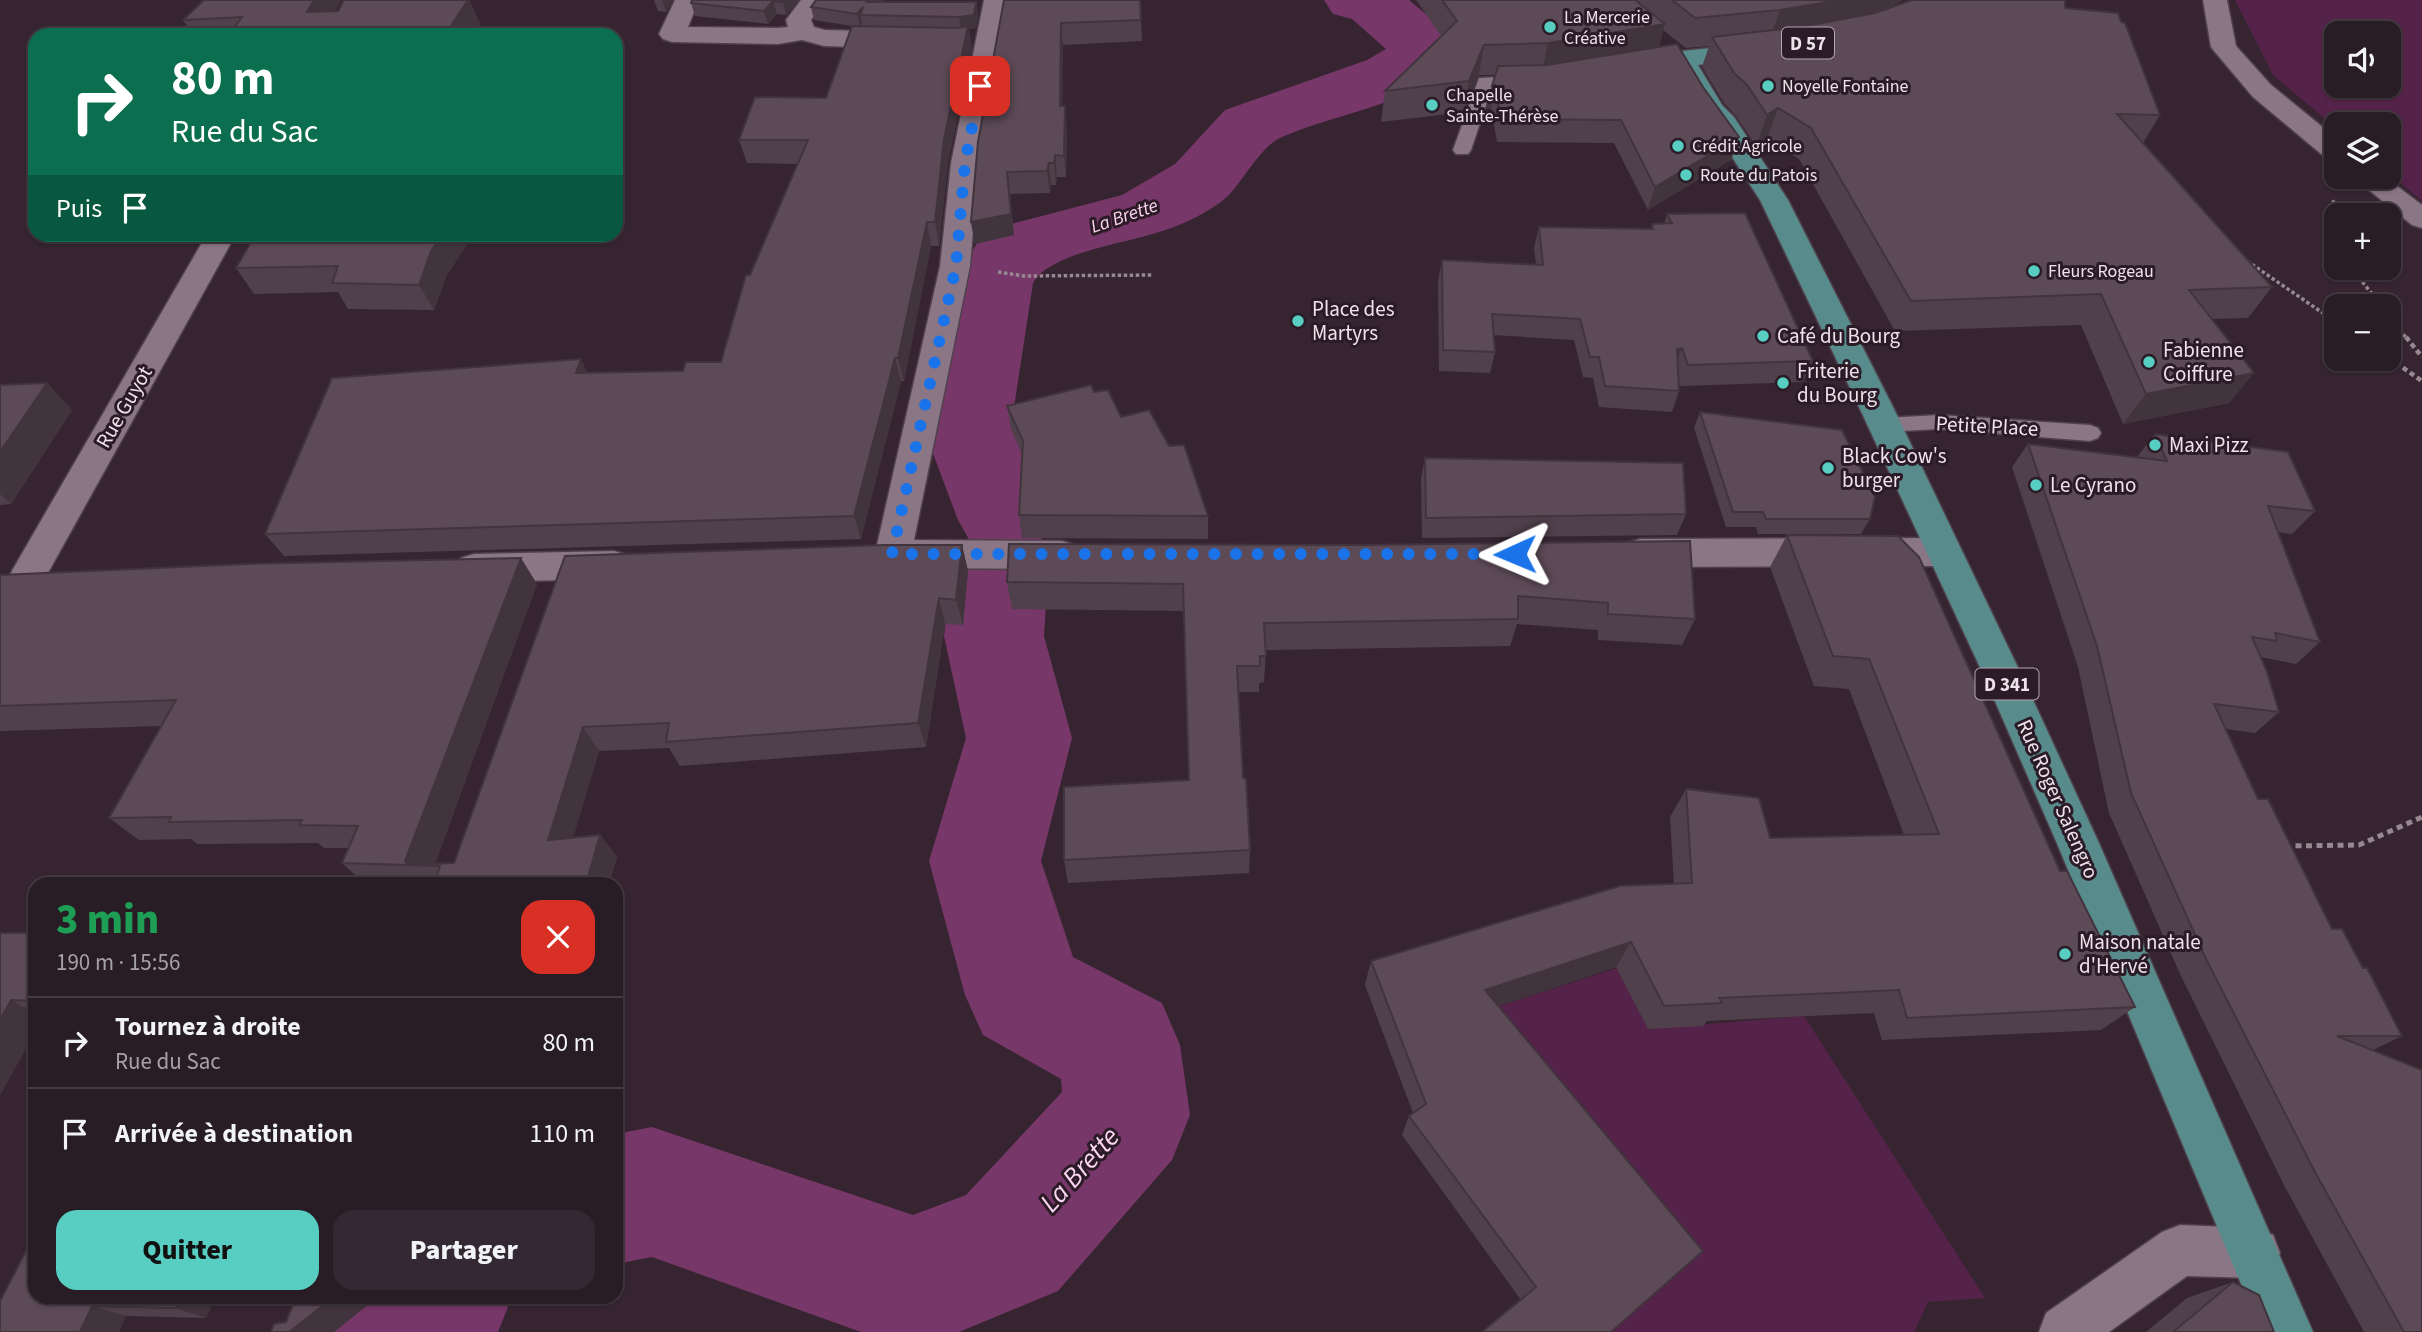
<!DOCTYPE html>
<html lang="fr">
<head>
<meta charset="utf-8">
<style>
	body { margin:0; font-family:"Source Sans 3",sans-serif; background:#342932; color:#f1f3f6; height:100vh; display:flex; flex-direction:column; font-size:26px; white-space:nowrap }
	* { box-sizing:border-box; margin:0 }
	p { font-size:23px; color:#a5a1a7 }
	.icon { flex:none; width:38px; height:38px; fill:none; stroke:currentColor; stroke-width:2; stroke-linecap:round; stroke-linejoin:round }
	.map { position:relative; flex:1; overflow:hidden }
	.panel { position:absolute; left:28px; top:877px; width:595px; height:427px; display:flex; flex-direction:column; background:#281c25; border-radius:21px; box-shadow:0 2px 5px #0004,0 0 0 2px #443a42 }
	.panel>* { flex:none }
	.top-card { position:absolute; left:28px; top:28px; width:595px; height:214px; border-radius:21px; box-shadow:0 2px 5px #0004,0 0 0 2px #443a42; background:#0b6e4f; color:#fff; overflow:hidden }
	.fabs { position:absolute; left:2324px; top:21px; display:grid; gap:14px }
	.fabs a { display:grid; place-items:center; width:77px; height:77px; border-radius:14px; background:#281c25; box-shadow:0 2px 5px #0004,0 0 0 2px #443a42; font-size:35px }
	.pin { position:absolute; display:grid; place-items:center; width:60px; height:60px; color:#fff; margin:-30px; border-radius:14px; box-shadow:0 4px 10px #0006 }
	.me { position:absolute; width:77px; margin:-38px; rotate:269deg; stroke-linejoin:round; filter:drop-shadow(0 0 5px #0008) }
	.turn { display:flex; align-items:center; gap:24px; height:147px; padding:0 28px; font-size:32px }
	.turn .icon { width:91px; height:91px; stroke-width:2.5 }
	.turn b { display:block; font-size:49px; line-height:60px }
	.then { display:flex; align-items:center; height:66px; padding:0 28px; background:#0003; gap:14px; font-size:26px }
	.round { display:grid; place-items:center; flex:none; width:74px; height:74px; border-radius:21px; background:#342932 }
	.headline { display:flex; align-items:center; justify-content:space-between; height:119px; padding:0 28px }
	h1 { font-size:42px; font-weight:800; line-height:52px; color:#1e9e55 }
	.action { display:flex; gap:14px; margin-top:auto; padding:14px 28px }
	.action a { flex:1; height:80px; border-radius:21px; background:#57cec1; color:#111; font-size:28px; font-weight:800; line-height:80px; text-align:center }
	.action a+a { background:#342932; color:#f1f3f6 }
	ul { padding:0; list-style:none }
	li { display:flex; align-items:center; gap:21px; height:91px; padding:0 28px; border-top:2px solid #443a42 }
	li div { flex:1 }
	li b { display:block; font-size:26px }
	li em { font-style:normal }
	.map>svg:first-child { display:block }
	.green { fill:#552349; fill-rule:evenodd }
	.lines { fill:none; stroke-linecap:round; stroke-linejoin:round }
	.river { fill:#773768; fill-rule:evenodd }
	.service-casing { stroke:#4f414b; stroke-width:3 }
	.minor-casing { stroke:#4f414b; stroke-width:3 }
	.primary-casing { stroke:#4f414b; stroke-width:3 }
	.path-far2 { stroke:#968791; stroke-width:3.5; stroke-dasharray:3.5 2.5; stroke-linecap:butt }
	.path-far1 { stroke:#968791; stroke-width:4.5; stroke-dasharray:5 3.5; stroke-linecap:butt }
	.path { stroke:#968791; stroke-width:5; stroke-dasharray:6 4.5; stroke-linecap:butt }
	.service { fill:#8a7684; fill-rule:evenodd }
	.minor { fill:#8a7684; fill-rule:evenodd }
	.primary { fill:#588c8c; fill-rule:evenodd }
	.wall { fill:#50404b }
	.shaded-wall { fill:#41343d }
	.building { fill:#5d4a57; stroke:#41343d; stroke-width:2 }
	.route { stroke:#1a73e8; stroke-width:12; stroke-dasharray:0 21.6 }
	.poi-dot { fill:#57cec1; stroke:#2b1b27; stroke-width:2.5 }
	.labels { text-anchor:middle; stroke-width:6; stroke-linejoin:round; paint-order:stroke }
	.far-poi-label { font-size:18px; fill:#eee2ea; stroke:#2b1b27; text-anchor:start }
	.shield { fill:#2b1b27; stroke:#b4a6b0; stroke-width:2 }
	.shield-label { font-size:19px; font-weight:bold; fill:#eee2ea }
	.far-water-label { font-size:19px; font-style:italic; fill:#fcd5f0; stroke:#2b1b27 }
	.poi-label { font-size:21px; fill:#eee2ea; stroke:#2b1b27; text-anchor:start }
	.street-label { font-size:21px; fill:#eee2ea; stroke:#2b1b27 }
	.near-water-label { font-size:28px; font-style:italic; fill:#fcd5f0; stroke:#2b1b27 }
</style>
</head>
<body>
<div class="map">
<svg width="2422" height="1332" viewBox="0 0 2422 1332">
	<rect width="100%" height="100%" fill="#362531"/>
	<g class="green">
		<path d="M2235 0H2422V201L2389 173V124H2336V128L2273 75ZM2336 33H2389V86H2336Z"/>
		<polygon points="1617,968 1648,1029 1804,1016 1985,1298 1928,1302 1914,1332 1609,1332 1487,1010"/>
	</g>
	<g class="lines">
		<g class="river">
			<path d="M1324 0H1409L1453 37 1463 51C1425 105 1334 112 1278 139 1261 148 1243 180 1229 195 1208 214 1176 228 1149 235 1118 244 1048 255 1033 283L1011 427 1052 520 1038 545 1034 546 1048 571 1044 636 1072 738 1041 861 1073 957 1162 1003 1180 1045 1190 1115 1172 1160 1058 1291 959 1332H861L652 1257 616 1264V1134L652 1127 913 1215 966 1195 1062 1092 1061 1079 983 1035 965 995 929 861 966 738 944 636 952 571 966 545 971 543 958 520 923 427 953 283 979 240 1011 224 1122 195 1175 164 1225 110 1367 60 1386 49 1352 19 1333 14Z"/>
			<polygon points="341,1297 512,1297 498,1332 327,1332"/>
		</g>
		<g class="service-casing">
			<g id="service">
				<polygon points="1525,76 1531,77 1533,81 1531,85 1492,87 1471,150 1468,154 1456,154 1453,150 1479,78"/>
				<polygon points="1939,415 2090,425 2098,428 2101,433 2098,438 2090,441 1939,429 1884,432 1876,430 1873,425 1876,420 1884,418"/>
			</g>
		</g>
		<g class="minor-casing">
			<g id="minor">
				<polygon points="675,0 699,0 688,27 778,28 788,27 786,20 801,0 826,0 811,20 814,27 825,30 898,32 907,35 911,40 907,45 898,48 824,46 802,40 778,44 672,42 663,39 659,34"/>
				<path d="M984 0H1008L979 163 970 266 914 540 1062 541 1075 545 1080 555 1075 565 1062 569 912 568C901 564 892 567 880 564L875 554 940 266 951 163Z"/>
				<polygon points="2203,0 2227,0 2236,46 2271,85 2336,138 2336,160 2326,158 2253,97 2215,52 2211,47"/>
				<polygon points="2353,177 2385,177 2422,205 2422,228 2412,225"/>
				<polygon points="207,234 236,234 39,589 26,593 13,589 8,579 13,569"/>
				<polygon points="1943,538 1956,542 1961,552 1956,562 1943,566 1640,567 1627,563 1622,553 1627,543 1640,539"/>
				<polygon points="614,551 627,555 632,565 627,575 614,579 474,582 461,578 456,568 461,558 474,554"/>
				<polygon points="2180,1225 2255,1228 2273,1235 2280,1253 2273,1271 2255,1278 2187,1276 2109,1332 2039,1332 2046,1313 2162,1232"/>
			</g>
		</g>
		<g class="primary-casing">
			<polygon id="primary" points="1758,43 1767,46 1771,51 1767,56 1698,65 1722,105 1734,117 1788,200 1894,409 2022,676 2098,841 2313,1332 2261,1332 2056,841 1984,676 1860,409 1760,200 1713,128 1698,109 1669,59 1673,54 1682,51"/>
		</g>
		<g class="path-far2">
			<polyline points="2335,201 2330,204 2326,237 2336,250"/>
			<polyline points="2247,261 2336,322"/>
			<polyline points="2351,268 2382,306"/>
			<polyline points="998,272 1024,276 1152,275"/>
			<polyline points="2389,315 2407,339"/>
		</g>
		<g class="path-far1">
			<polyline points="2406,337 2422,357"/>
			<polyline points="2389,358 2422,381"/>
		</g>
		<polyline class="path" points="2285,846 2359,845 2422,817"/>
		<use href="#service" class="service"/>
		<use href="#minor" class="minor"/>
		<use href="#primary" class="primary"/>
	</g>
	<g class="wall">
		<polygon points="204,0 341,0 335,11 338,11 344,0 469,0 480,24 473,35 193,35 183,20"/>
		<polygon points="654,0 673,0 666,12 658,11"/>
		<polygon points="692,0 799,0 786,15 777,14 768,24 695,16 691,3"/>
		<polygon points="816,0 882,0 881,2 976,2 978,15 976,28 969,29 972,49 948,162 939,246 931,246 904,381 901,381 861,539 284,556 265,534 587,373 683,371 721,362 750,275 797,164 747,163 739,140 826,98 852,26 814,20 811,7"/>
		<polygon points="1004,0 1140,0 1142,41 1063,45 1062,106 1067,128 1066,177 1057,177 1056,185 1051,185 1050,193 1010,194 1014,235 975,244 971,222"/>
		<polygon points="1416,0 1903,0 1887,9 2065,8 2160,115 2143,143 2272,287 2248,318 2212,319 2229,403 2123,424 2081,325 1895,331 1799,159 1767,139 1756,146 1736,116 1724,103 1702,67 1709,46 1686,48 1663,30 1659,47 1703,87 1739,137 1731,160 1648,210 1614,143 1497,142 1491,109 1487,109 1495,75 1479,75 1464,112 1381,122 1385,91 1441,36"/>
		<polygon points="1667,214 1813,361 1803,382 1680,386 1679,382 1679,391 1672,412 1599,407 1593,378 1583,377 1574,340 1494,335 1495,352 1490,373 1439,371 1438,281 1442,260 1536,265 1534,248 1539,227 1651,229 1652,224 1664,224"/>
		<polygon points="49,234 175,234 172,238 55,242"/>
		<polygon points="256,234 446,277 434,310 348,309 338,292 254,294 236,268"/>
		<polygon points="47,383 72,410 11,504 0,505 0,385"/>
		<polygon points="1094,392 1121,417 1208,516 1208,539 1022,538 1019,515 1022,454 1011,429 1007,406"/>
		<polygon points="1700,412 1870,519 1861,534 1758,534 1756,527 1726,527 1694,428"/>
		<polygon points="2155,434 2315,511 2292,534 2278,532 2320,642 2296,664 2261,657 2279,712 2255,733 2226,729 2258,799 2332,929 2402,1036 2373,1050 2422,1332 2364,1332 2285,1187 2181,976 2109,813 2078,667 2012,467 2028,444 2137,457"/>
		<polygon points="1425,458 1686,514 1677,535 1422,538 1421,479"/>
		<polygon points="1787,535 2060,871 2135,1007 2101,1030 1882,1040 1874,1013 1707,1021 1703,1026 1648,1029 1616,967 1498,1006 1703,1251 1521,1300 1402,1135 1409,1116 1413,1113 1365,985 1371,961 1674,884 1670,817 1686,789 1770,838 1904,835 1849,689 1814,686 1770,567"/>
		<polygon points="962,545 968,571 963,625 945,624 926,747 680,766 669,748 599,751 573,837 600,835 617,857 609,884 365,884 342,863 348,848 324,848 318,843 197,844 191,839 139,840 109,818 162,726 0,731 0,575 537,584 435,864 454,863 565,556"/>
		<polygon points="1360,545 1695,619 1682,645 1598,640 1598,630 1517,624 1510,646 1266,650 1264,682 1259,683 1259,692 1238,692 1243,778 1250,850 1249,873 1068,883 1064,860 1189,780 1184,611 1012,609 1007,582"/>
		<polygon points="0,933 35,933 35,1032 0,1095"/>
		<polygon points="35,1234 215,1297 206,1318 126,1316 0,1332"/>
		<polygon points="2233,1282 2274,1332 2146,1332 2187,1298"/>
	</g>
	<g class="shaded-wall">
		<polygon points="314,0 341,0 322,35 307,12"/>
		<polygon points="468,0 469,0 480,24 473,35 445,35"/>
		<polygon points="662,0 673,0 666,12"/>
		<polygon points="785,0 799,0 786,15 783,2"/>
		<polygon points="869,0 882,0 870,15 867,2"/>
		<polygon points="1840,0 1903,0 1882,12 1769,41 1780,10"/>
		<polygon points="773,1 777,14 768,24 764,11"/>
		<polygon points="976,2 978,15 976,28 969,29 972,49 948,162 939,246 935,222 944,139 961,30 959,17"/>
		<polygon points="863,7 860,15 862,24 860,27 857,14"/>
		<polygon points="1061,23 1063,45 1062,128 1060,106"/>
		<polygon points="1665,24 1657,54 1542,73 1548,43"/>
		<polygon points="1484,45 1479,75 1464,112 1469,81"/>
		<polygon points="1495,85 1491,109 1487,109 1492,86"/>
		<polygon points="1065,106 1067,128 1066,177 1064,156"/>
		<polygon points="1778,108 1767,139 1756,146 1767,115"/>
		<polygon points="1739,137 1731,160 1648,210 1655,187"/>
		<polygon points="1055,155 1057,177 1056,185 1054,163"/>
		<polygon points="1049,163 1051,185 1050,193 1047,171"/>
		<polygon points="1007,172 1014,235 975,244 971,222"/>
		<polygon points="927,222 931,246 904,381 898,358"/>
		<polygon points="443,234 474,234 446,277 434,310 419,285 431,251"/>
		<polygon points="1682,348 1675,369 1677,349"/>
		<polygon points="895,358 901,381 861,539 854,516"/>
		<polygon points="581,359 592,383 576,373"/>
		<polygon points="2254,373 2229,403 2123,424 2146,394"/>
		<polygon points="47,383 72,410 11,504 0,494 0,452"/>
		<polygon points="962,545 968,571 963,625 956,600"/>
		<polygon points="521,558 537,584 434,866 408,865 405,861"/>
		<polygon points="939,598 945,624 926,747 918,723"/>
		<polygon points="583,727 599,751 566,862 548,840"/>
		<polygon points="600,835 617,857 609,884 586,884"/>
		<polygon points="1631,942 1616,967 1475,1014 1485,990"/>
		<polygon points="11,1000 35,1013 35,1032 0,1095 0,1020"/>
		<polygon points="180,1297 215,1297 206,1318 175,1308"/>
		<polygon points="334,1297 378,1297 334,1332 289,1332"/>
		<polygon points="92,1306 126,1316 119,1332 80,1332"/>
	</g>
	<g class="building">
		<polygon points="204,0 314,0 307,12 338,11 344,0 468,0 445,35 229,35 242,17 183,20"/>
		<polygon points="692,0 785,0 783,2 773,1 764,11 691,3"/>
		<polygon points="816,0 869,0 867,2 976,2 974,15 959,17 860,15 863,7 857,14 811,7"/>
		<polygon points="1004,0 1140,0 1141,20 1061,23 1060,106 1065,106 1064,156 1055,155 1054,163 1049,163 1047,171 1007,172 1011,214 971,222 978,142"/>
		<polygon points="1442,0 1635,0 1665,24 1548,43 1484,45 1469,81 1385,91 1457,21"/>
		<polygon points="1672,0 1840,0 1780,10 1695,18"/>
		<polygon points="1912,0 2065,0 2065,8 2118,13 2121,22 2125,23 2160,115 2117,114 2272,287 2189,290 2254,373 2146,394 2101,294 1911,301 1811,128 1778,108 1767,115 1747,85 1734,73 1712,37 1801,27 1875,13"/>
		<polygon points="852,26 957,28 968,26 944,139 935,222 927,222 898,358 895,358 854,516 265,534 332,378 581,359 576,373 683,371 686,362 721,362 746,275 750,275 808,140 739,140 755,97 826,98"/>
		<polygon points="1677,44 1703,87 1739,137 1655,187 1621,120 1501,119 1495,85 1492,86 1498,66 1547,65"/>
		<polygon points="1745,213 1813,361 1688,365 1682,348 1677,349 1679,391 1605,386 1599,357 1590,357 1580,319 1492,314 1495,352 1443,350 1442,260 1543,265 1539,227 1653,229 1652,224 1672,223 1667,214"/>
		<polygon points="256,234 443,234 431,251 419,285 332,283 338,266 236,268"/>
		<polygon points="47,383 0,452 0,385"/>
		<polygon points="1091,385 1094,392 1108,390 1121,417 1149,410 1169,446 1184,445 1208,516 1019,515 1023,441 1007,406"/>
		<polygon points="1700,412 1842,430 1875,497 1870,519 1766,519 1763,512 1733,512"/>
		<polygon points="2155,434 2288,452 2315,511 2268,506 2320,642 2275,633 2277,641 2252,637 2267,672 2279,712 2214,704 2258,799 2268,799 2332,929 2342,929 2363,968 2367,968 2402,1036 2337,1036 2422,1070 2422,1332 2404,1332 2316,1174 2206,959 2131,793 2097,646 2028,444 2167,461"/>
		<polygon points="1425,458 1683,463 1686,514 1426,518"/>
		<polygon points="1787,535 1898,536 1919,557 2060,871 2067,871 2135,1007 1907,1018 1899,990 1719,998 1722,1003 1664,1006 1631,942 1485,990 1703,1251 1611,1332 1482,1332 1536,1287 1409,1116 1426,1104 1371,961 1620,886 1692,883 1686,789 1759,798 1770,838 1939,834 1869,659 1833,656"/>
		<polygon points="1690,541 1695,619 1608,614 1608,603 1518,596 1518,619 1264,623 1266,656 1260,656 1260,666 1237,666 1243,778 1246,779 1250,850 1064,860 1064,787 1189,780 1183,584 1007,582 1009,544 1360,545"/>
		<polygon points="885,545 962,545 956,600 939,598 918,723 666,742 669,723 583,727 548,840 600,835 586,884 434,884 440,866 342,863 358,826 299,825 302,820 169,822 171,817 109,818 176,700 0,706 0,575 247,564 521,558 405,861 407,865 454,863 565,556"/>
		<polygon points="0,933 35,933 35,1001 11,1000 0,1020"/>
		<polygon points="35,1234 35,1297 180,1297 175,1308 92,1306 80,1332 0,1332 0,1301"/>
		<polygon points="2233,1282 2259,1295 2274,1332 2173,1332"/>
		<polygon points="296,1297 334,1297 289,1332 271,1332 274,1324 286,1322"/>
	</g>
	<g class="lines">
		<polyline class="route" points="980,86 965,163 956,266 892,554 1515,554"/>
	</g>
	<g class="poi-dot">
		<circle cx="1550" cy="27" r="7"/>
		<circle cx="1768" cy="86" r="7"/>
		<circle cx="1432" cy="105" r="7"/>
		<circle cx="1678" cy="146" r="7"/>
		<circle cx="1686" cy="175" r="7"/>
		<circle cx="2034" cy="271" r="7"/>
		<circle cx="1298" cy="321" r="7"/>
		<circle cx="1763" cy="336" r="7"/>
		<circle cx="2149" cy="362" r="7"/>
		<circle cx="1783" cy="383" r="7"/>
		<circle cx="2155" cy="445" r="7"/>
		<circle cx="1828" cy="468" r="7"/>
		<circle cx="2036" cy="485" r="7"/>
		<circle cx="2065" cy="954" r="7"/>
	</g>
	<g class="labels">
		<g class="far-poi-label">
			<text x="1564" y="23">La Mercerie<tspan x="1564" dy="21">Créative</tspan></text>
			<text x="1782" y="92">Noyelle Fontaine</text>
			<text x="1446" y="101">Chapelle<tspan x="1446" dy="21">Sainte-Thérèse</tspan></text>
			<text x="1692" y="152">Crédit Agricole</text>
			<text x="1700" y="181">Route du Patois</text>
			<text x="2048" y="277">Fleurs Rogeau</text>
		</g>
		<g class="shield">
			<rect x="1782" y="27.5" width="52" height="31" rx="5"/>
			<rect x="1975.5" y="668.5" width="63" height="31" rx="5"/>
		</g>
		<g class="shield-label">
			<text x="1808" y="50">D 57</text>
			<text x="2007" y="691">D 341</text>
		</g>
		<g class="far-water-label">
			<text transform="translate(1124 215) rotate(-19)" y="7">La Brette</text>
		</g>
		<g class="poi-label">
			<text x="1312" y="316">Place des<tspan x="1312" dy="24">Martyrs</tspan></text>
			<text x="1777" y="343">Café du Bourg</text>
			<text x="2163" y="357">Fabienne<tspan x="2163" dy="24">Coiffure</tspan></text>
			<text x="1797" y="378">Friterie<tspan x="1797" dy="24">du Bourg</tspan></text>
			<text x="2169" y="452">Maxi Pizz</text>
			<text x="1842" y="463">Black Cow's<tspan x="1842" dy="24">burger</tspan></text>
			<text x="2050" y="492">Le Cyrano</text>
			<text x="2079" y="949">Maison natale<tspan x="2079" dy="24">d'Hervé</tspan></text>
		</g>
		<g class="street-label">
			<text transform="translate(124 407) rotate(-60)" y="7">Rue Guyot</text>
			<text transform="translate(1987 426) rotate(3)" y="7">Petite Place</text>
			<text transform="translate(2058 799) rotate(66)" y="7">Rue Roger Salengro</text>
		</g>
		<g class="near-water-label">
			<text transform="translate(1079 1169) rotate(-48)" y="10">La Brette</text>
		</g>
	</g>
</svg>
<div class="fabs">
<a><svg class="icon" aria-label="sound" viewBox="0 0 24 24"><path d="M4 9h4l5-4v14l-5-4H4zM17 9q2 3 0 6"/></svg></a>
<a><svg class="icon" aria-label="layers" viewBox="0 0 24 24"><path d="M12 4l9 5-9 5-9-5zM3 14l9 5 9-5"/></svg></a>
<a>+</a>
<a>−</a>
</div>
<div class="pin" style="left:980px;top:86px;background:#d93025"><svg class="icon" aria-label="arrive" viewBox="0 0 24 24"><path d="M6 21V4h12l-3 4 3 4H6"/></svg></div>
<svg class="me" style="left:1515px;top:554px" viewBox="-20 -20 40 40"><path d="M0-17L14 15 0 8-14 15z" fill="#1a73e8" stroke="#fff" stroke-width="4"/></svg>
<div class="top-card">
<div class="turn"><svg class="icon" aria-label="right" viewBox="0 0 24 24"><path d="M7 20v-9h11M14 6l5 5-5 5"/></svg><div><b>80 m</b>Rue du Sac</div></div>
<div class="then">Puis<svg class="icon" aria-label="arrive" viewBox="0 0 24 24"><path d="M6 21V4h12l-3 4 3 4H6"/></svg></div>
</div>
<section class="panel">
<div class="headline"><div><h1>3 min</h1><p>190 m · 15:56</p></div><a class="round" style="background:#d93025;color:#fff"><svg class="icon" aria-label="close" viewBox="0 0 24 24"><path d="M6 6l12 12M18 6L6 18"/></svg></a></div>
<ul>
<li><svg class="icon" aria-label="right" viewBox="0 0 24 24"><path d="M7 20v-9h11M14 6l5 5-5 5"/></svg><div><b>Tournez à droite</b><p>Rue du Sac</p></div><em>80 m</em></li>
<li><svg class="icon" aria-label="arrive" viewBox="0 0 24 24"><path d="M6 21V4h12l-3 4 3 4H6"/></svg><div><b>Arrivée à destination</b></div><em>110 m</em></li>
</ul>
<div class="action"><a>Quitter</a><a>Partager</a></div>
</section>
</div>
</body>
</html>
